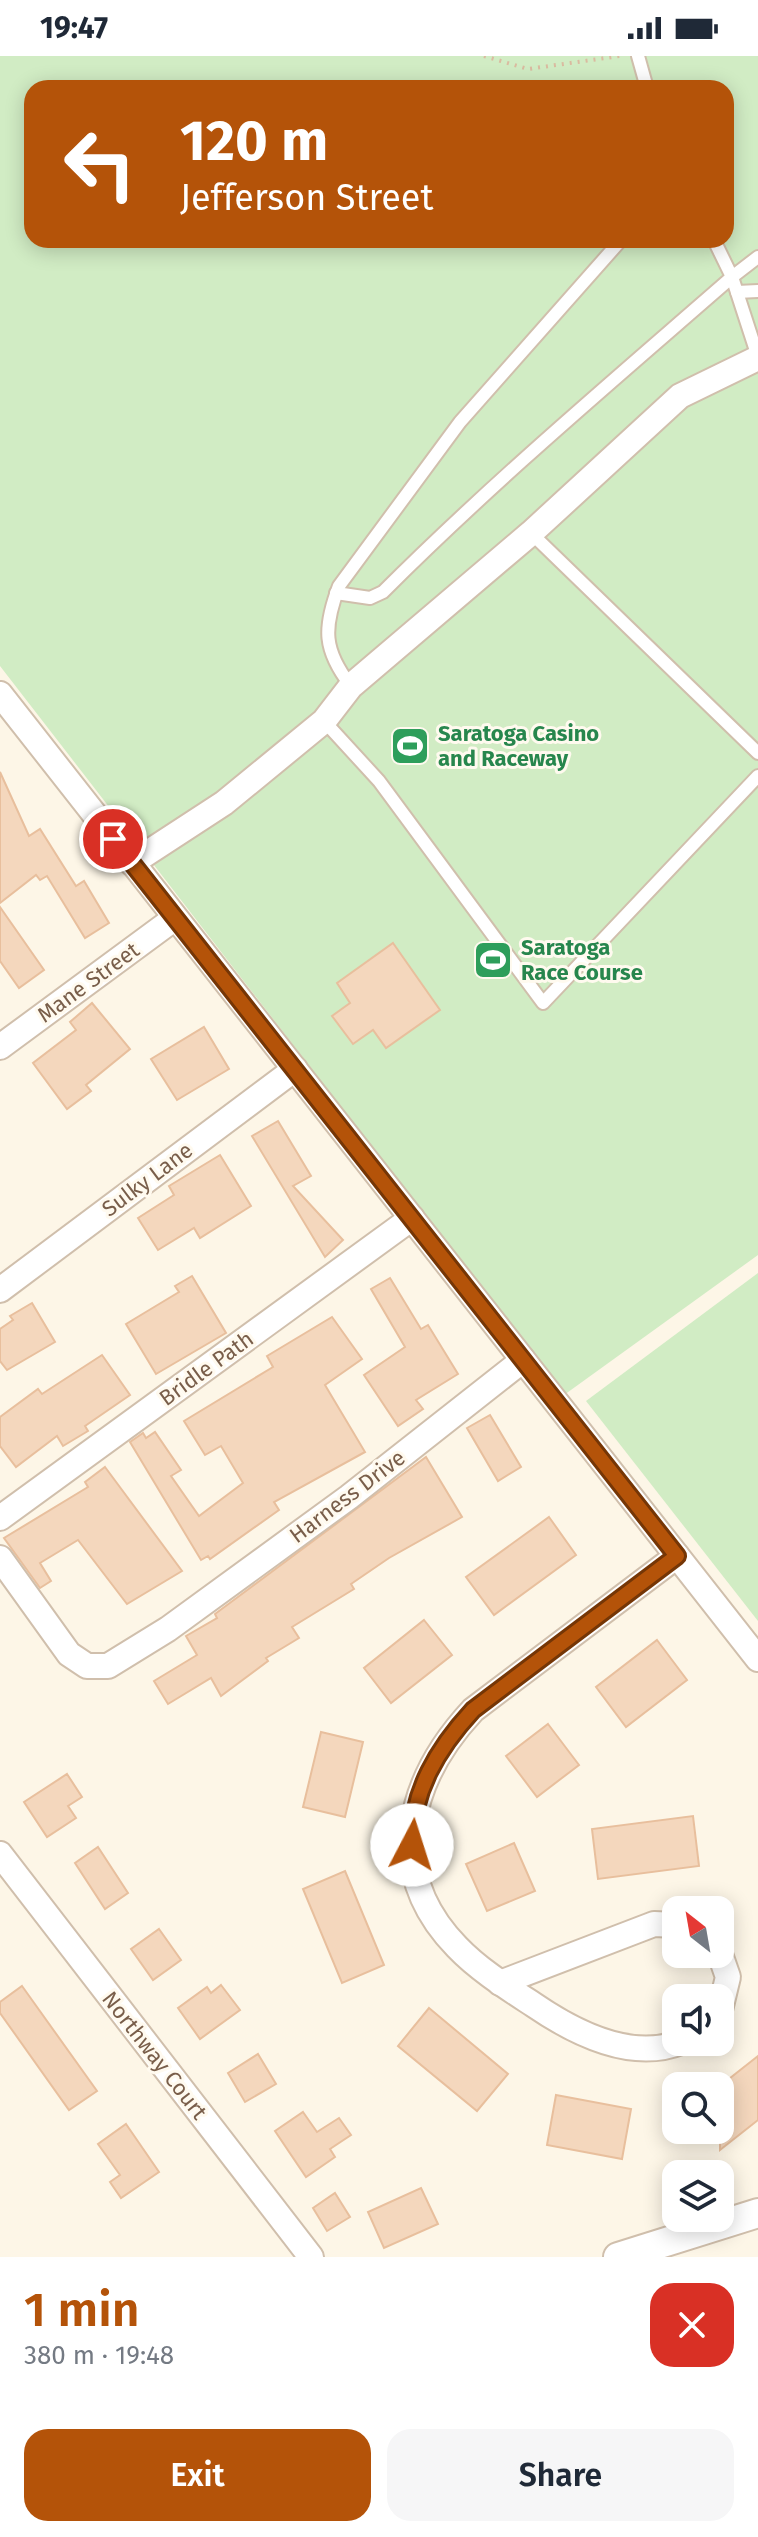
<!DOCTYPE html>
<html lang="en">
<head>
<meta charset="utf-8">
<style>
	body { margin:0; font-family:"Fira Sans",sans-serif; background:#f6f6f7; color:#1f2937; height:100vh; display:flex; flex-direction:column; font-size:30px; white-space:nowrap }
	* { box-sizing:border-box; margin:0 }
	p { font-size:26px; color:#747a83 }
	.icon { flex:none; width:44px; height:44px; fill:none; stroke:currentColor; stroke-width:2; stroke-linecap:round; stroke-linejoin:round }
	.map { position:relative; height:2201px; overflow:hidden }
	.sheet { display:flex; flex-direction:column; background:#fff; flex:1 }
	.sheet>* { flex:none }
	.banner { position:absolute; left:24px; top:24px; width:710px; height:168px; border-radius:24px; box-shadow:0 4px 20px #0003; background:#b45309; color:#fff; overflow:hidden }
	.needle { width:52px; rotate:329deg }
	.buttons { position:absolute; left:662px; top:1840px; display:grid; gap:16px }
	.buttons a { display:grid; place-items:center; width:72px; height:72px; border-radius:16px; background:#fff; box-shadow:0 4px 20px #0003; font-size:40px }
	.pin { position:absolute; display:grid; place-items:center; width:68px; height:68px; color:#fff; margin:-34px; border:4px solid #fff; border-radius:50%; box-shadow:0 2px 8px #0007 }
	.me { position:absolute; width:88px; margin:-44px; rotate:5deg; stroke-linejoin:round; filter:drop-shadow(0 0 6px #0008) }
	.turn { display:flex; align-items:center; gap:28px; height:168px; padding:0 24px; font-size:36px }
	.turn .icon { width:104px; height:104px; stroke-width:2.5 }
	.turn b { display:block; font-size:56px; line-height:68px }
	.round { display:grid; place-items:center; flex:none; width:84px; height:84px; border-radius:24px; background:#f6f6f7 }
	.summary { display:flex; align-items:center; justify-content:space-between; height:136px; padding:0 24px }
	h1 { font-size:48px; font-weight:600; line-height:60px; color:#b45309 }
	.button { display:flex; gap:16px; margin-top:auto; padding:16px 24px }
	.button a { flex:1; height:92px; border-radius:24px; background:#b45309; color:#fff; font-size:32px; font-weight:600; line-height:92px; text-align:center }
	.button a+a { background:#f6f6f7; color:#1f2937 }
	.status { display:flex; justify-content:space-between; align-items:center; height:56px; padding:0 40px; background:#fff; direction:ltr }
	.status svg { height:22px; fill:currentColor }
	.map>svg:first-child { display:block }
	.green { fill:#d1ecc4; fill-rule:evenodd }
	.building { fill:#f4d7bd; stroke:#e8bf9d; stroke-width:2 }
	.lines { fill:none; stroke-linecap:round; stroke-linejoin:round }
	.service-casing { stroke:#d0bfac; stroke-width:16 }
	.minor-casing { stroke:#d0bfac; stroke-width:28 }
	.tertiary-casing { stroke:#d0bfac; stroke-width:32 }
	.path { stroke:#dabba0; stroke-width:4; stroke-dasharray:2 6; stroke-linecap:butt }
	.service { stroke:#fff; stroke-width:12 }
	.minor { stroke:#fff; stroke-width:24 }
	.tertiary { stroke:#fff; stroke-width:28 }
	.route-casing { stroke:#753606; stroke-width:20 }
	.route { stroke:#b45309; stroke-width:14 }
	.labels { text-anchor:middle; stroke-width:6; stroke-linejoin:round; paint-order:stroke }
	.leisure-label { font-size:22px; font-weight:bold; fill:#27864d; stroke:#fffaef; text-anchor:start }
	.street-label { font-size:22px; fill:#795e4a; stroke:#fffaef }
</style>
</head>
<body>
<div class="status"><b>19:47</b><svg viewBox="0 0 49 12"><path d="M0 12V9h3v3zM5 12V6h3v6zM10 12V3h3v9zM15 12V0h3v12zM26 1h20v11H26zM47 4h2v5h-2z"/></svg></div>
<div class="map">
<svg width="758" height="2201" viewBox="0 0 758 2201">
	<rect width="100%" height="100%" fill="#fdf6e7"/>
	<g class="green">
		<path d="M0 0H758V1199L564 1339 0 610ZM32 32H726V184H32Z"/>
		<polygon points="758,1217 758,1565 586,1345"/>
	</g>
	<g class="building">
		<polygon points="0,716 29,780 40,773 76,830 84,825 109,867 85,882 47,820 40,824 36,819 0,847"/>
		<polygon points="0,851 44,914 19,932 0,905"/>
		<polygon points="393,887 440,954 386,992 373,974 353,988 332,960 350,947 337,927"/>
		<polygon points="92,947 130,993 86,1029 91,1035 67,1053 33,1007 76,974 70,966"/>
		<polygon points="204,971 229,1013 177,1044 151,1003"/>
		<polygon points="278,1065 311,1120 293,1130 343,1184 325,1201 252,1080"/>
		<polygon points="220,1099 251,1150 200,1182 194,1172 158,1194 138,1162 174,1139 169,1130"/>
		<polygon points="192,1220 226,1277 156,1318 126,1268 179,1236 175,1230"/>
		<polygon points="390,1222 421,1273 428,1269 458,1318 416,1344 423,1353 398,1370 364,1319 405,1291 371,1233"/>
		<polygon points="32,1247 55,1286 7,1314 0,1305 0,1273 13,1264 10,1260"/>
		<polygon points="332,1261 362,1303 325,1329 365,1396 274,1446 279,1454 210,1503 208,1500 201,1504 130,1386 143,1377 146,1382 155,1376 181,1414 171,1420 199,1460 243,1427 221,1390 205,1399 184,1365 273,1311 267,1300"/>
		<polygon points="102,1299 130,1339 85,1370 88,1375 63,1390 57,1380 16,1411 0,1390 0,1361 38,1333 42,1338"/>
		<polygon points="490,1359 521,1411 498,1425 467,1372"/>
		<polygon points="426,1401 462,1461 389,1502 351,1528 354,1533 292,1571 299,1582 266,1602 268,1605 221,1640 211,1622 168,1648 154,1625 197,1599 186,1580 217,1562 215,1558"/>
		<polygon points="105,1411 182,1515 127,1548 78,1484 40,1507 51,1525 40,1532 4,1482 88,1431 85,1426"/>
		<polygon points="549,1461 576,1499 494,1559 466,1521"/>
		<polygon points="424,1564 452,1599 391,1647 364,1612"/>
		<polygon points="657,1584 687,1624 626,1671 596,1631"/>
		<polygon points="548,1668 579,1709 537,1741 506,1700"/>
		<polygon points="321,1676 363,1686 345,1761 303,1751"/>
		<polygon points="67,1718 82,1741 68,1750 76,1762 47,1781 24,1746"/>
		<polygon points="693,1760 699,1810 598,1823 592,1773"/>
		<polygon points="514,1787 535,1835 487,1855 466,1808"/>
		<polygon points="98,1791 128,1837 105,1853 75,1807"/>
		<polygon points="345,1815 384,1909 342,1927 303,1833"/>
		<polygon points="159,1873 181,1904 153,1924 131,1893"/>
		<polygon points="221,1929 240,1954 200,1983 178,1952 207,1931 211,1937"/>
		<polygon points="22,1930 97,2035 69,2054 0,1957 0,1946"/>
		<polygon points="429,1952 508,2018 477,2055 398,1990"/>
		<polygon points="258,1998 276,2028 245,2046 228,2017"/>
		<polygon points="758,2000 758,2064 720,2094 720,2030"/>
		<polygon points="556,2039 631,2053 622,2103 547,2089"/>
		<polygon points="303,2056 317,2076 339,2062 351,2079 330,2093 335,2101 306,2121 275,2075"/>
		<polygon points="126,2068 159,2116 121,2142 110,2126 120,2119 98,2088"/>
		<polygon points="421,2132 438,2168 384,2192 368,2156"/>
		<polygon points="335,2137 350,2161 327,2175 313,2152"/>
	</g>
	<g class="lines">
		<g class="service-casing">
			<g id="service">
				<polyline points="638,0 647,32"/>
				<polyline points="758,201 732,221 758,301"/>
				<polyline points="737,236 758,235"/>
				<polyline points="531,477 758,697"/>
				<path d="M336 537 370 542 383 536C494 425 614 324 732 221L714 184"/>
				<path d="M351 630C323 594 323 572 339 530L460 366 621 184"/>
				<polyline points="324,665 379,725 543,947 758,720"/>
			</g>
		</g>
		<g class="minor-casing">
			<g id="minor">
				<polyline points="0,638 758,1603"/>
				<polyline points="132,807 224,747 324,665 351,630 531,477 680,340 758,302"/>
				<polyline points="0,991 175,862"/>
				<polyline points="0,1234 295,1013"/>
				<polyline points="0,1462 412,1162"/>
				<path d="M677 1500 473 1654C408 1724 383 1815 457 1891 479 1914 508 1932 534 1949 575 1977 631 2006 681 1986"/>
				<polyline points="0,1502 69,1598 87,1610 108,1610 168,1573 349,1441 523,1304"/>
				<polyline points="0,1798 311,2201"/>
				<polyline points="720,1898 728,1921 720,1954"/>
				<polyline points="500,1927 654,1868 676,1869"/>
			</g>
		</g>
		<g class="tertiary-casing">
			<polyline id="tertiary" points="618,2201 758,2157"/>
		</g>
		<polyline class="path" points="484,0 528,13 620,0"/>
		<use href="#service" class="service"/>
		<use href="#minor" class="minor"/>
		<use href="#tertiary" class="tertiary"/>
	</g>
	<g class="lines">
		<g class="route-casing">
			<path id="route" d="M113 783 677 1500 473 1654C438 1692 411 1736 412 1789"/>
		</g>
		<use href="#route" class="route"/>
	</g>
	<defs>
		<g id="stadium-square" transform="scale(2)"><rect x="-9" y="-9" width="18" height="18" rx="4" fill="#2e9e5b" stroke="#fffaef"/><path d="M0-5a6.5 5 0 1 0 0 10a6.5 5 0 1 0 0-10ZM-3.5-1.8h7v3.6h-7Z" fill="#fff"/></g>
	</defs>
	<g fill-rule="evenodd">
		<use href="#stadium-square" x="410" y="690"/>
		<use href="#stadium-square" x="493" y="904"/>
	</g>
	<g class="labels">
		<g class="leisure-label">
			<text x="438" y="685">Saratoga Casino<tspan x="438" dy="25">and Raceway</tspan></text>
			<text x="521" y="899">Saratoga<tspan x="521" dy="25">Race Course</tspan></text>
		</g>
		<g class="street-label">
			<text transform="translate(88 926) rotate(-36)" y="8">Mane Street</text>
			<text transform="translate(147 1123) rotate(-37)" y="8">Sulky Lane</text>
			<text transform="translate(206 1312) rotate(-36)" y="8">Bridle Path</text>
			<text transform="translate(347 1440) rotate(-37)" y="8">Harness Drive</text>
			<text transform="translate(155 1999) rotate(52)" y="8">Northway Court</text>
		</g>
	</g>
</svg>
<div class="buttons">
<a><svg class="needle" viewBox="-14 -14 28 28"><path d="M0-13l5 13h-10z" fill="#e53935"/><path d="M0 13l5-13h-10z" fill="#747a83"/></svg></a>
<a><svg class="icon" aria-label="sound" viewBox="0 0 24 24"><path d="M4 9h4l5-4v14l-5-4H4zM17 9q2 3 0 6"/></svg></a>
<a><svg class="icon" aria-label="search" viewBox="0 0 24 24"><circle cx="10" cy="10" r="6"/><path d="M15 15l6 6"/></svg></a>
<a><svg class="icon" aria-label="layers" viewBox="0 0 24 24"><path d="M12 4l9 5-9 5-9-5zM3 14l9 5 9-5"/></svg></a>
</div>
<div class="pin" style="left:113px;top:783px;background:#d93025"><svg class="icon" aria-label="arrive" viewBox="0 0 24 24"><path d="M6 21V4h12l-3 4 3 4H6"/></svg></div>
<svg class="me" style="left:412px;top:1789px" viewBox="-20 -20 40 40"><circle r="19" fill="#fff"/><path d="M0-13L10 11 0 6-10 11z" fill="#b45309"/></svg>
<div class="banner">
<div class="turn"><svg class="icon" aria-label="left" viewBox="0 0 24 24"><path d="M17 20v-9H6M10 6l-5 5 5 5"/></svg><div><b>120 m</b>Jefferson Street</div></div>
</div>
</div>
<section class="sheet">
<div class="summary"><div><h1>1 min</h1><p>380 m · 19:48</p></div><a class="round" style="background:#d93025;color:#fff"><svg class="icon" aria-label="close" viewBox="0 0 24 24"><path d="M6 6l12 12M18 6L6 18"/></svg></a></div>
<div class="button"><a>Exit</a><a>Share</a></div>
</section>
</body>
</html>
